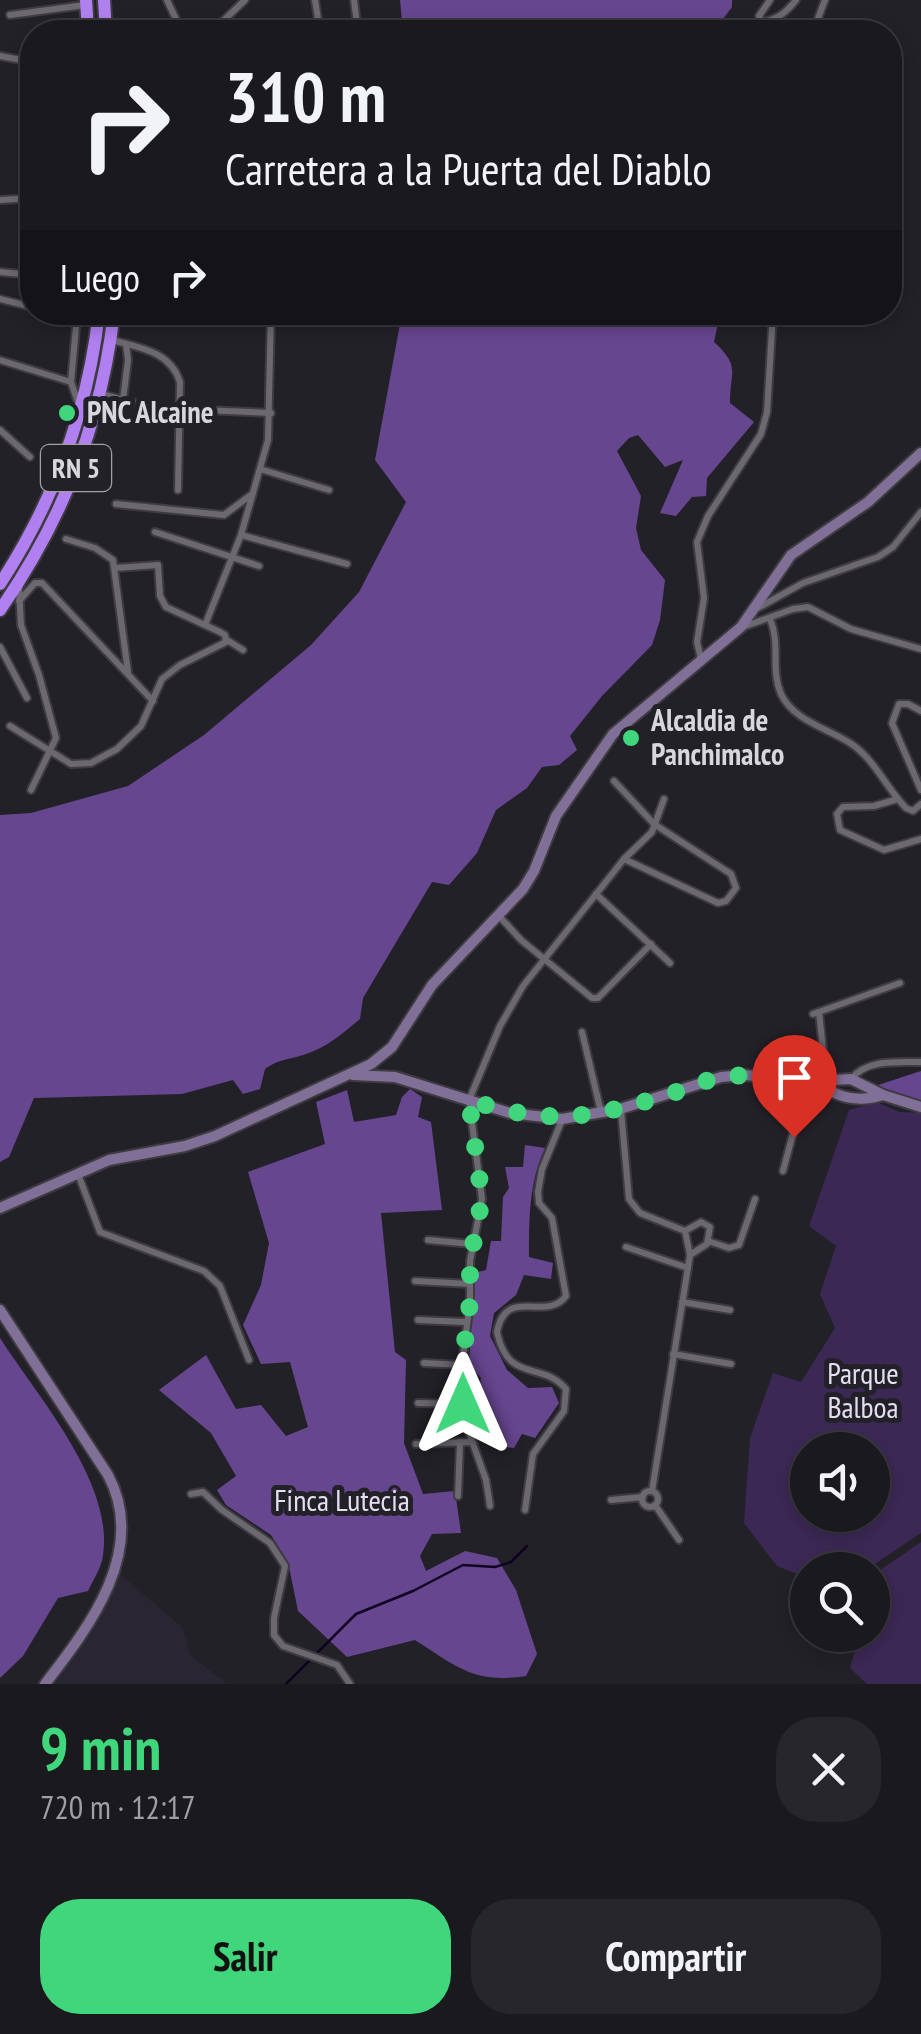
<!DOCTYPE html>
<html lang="es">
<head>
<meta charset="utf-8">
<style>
	body { margin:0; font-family:"PT Sans Narrow",sans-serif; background:#27262b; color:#f1f3f6; height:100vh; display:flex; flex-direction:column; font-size:38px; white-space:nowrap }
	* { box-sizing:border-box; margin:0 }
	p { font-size:32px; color:#9fa0a4 }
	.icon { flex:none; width:55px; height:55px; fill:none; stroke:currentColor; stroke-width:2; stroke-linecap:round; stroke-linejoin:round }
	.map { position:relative; height:1684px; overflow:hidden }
	.drawer { display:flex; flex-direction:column; background:#1a191e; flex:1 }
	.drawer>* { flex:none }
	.top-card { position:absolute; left:20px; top:20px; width:882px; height:305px; border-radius:40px; box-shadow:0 5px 15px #0003,0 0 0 2px #38383c; background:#1a191e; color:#f1f3f6; overflow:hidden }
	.fabs { position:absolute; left:790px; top:1432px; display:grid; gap:20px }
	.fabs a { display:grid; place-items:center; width:100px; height:100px; border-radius:50%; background:#1a191e; box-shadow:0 5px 15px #0003,0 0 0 2px #38383c; font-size:50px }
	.pin { position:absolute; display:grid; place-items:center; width:85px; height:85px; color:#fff; margin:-102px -42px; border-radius:50% 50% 50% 0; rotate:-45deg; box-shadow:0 0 10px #0007 }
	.pin .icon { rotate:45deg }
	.me { position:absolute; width:110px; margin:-55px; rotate:0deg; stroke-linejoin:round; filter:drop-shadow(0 0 8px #0008) }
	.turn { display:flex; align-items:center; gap:35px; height:210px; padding:0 40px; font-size:45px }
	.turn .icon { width:130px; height:130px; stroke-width:2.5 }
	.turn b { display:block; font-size:70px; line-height:85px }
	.then { display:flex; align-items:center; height:95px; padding:0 40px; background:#0003; gap:20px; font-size:38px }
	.round { display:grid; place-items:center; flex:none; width:105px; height:105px; border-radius:40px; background:#27262b }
	.overview { display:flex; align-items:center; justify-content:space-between; height:170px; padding:0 40px }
	h1 { font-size:60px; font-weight:700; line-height:75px; color:#40d77c }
	.button { display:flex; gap:20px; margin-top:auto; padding:20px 40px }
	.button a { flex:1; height:115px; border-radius:40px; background:#40d77c; color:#111; font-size:40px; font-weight:700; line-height:115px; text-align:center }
	.button a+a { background:#27262b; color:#f1f3f6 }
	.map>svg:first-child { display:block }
	.built { fill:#2a2532 }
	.green { fill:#3b2854; fill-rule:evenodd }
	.forest { fill:#674690 }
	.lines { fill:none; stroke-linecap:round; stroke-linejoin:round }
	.stream { stroke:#100121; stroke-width:2.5 }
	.street-casing { stroke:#3e3b41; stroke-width:10 }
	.secondary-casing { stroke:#3e3b41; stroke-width:14 }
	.highway-casing { stroke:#3e3b41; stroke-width:16 }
	.street { stroke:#6b6870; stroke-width:6 }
	.secondary { stroke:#806f96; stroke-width:10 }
	.highway { stroke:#b180f0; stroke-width:12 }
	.route { stroke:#40d77c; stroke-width:18; stroke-dasharray:0 32.4 }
	.poi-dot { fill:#40d77c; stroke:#232128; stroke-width:4 }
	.labels { text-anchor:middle; stroke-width:10; stroke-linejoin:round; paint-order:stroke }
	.shield { fill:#232128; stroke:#a2a0a5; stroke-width:2.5 }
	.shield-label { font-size:28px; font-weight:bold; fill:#d8d7db }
	.poi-label { font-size:30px; font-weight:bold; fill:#d8d7db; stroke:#232128; text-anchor:start }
	.park-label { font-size:30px; fill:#e5def3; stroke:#232128 }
</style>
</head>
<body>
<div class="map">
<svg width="921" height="1684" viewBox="0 0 921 1684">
	<rect width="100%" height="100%" fill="#232128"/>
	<polygon class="built" points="120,1574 183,1628 190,1655 227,1684 53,1684"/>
	<g class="green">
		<path d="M876 1102 900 1112 921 1113V1533L866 1570H808L807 1578 777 1566 744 1523 750 1438 773 1373 801 1382 835 1328 820 1294 836 1246 809 1226 849 1110ZM808 1450H872V1515H808Z"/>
		<polygon points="921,1542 921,1684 867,1684 850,1668 859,1635 872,1635 873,1585 876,1573"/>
	</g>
	<g class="forest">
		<polygon points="400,0 732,0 732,7 713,32 403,32"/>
		<path d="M402 313H726L719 318 714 342C741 367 730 370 730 403L754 422 707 478 706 496 692 497 676 516 660 513 683 460 665 467 638 435 629 438 617 451 641 496 636 528 641 550 665 580 660 620 652 645 602 696 570 736 577 750 559 765 542 767 527 788 496 810 477 853 449 885 432 882 363 998 360 1019C343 1033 325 1049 303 1055 287 1060 279 1059 265 1069L260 1089 243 1094 233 1080 182 1094 34 1098 9 1157 0 1162V815L31 813 128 786 204 735 311 645 359 592 406 502 375 460Z"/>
		<polygon points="921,1071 921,1101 886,1091 878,1085"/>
		<path d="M410 1089 422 1097 418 1117 431 1122 442 1210 381 1213 395 1352 406 1360 404 1443 423 1494 455 1491 461 1533 432 1534 420 1556 426 1571 465 1551 497 1558 516 1590 537 1654 526 1676C475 1684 457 1667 415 1640L347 1657 298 1611 288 1562 271 1535 226 1505 217 1490 236 1476 211 1433 159 1390 206 1355 236 1409 261 1405 286 1436 308 1427 290 1362 261 1364 243 1325 261 1285 269 1243 248 1172 325 1144 316 1102 347 1090 354 1122 396 1115 402 1097Z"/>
		<path d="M525 1145 545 1148C529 1182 529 1219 529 1257L553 1263 551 1279 524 1275 516 1295 494 1313 490 1336 507 1370 528 1388 552 1387 559 1403 535 1438 522 1434 514 1448 499 1446 478 1396 481 1378 469 1365 474 1273 486 1270 491 1241H501L503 1197 509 1188 505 1167H523Z"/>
		<path d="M0 1338C37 1396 114 1482 103 1555 102 1567 93 1580 88 1591L58 1598 23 1656 0 1678Z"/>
	</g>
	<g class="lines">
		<polyline class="stream" points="286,1684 356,1614 413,1591 463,1565 495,1567 511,1562 527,1546"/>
		<g class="street-casing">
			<g id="street">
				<polyline points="167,0 182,32"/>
				<polyline points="315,0 320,32"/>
				<polyline points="354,0 358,32"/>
				<path d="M770 0 759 16 761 22C776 21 787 12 796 0"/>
				<polyline points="10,15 85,5"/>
				<polyline points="205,32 223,21 245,0"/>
				<polyline points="813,32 825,0"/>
				<polyline points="0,56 32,62"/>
				<polyline points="0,200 32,198"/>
				<polyline points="0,272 32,275"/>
				<polyline points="0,299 32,307"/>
				<polyline points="53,312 74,319 76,327 71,382"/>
				<polyline points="346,312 377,317 378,312"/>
				<polyline points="377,317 403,319"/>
				<path d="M112 340C140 348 170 351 180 382L178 490"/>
				<polyline points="0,360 71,382 79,405"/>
				<polyline points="101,394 154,408 271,413"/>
				<polyline points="123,400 128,360 126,344"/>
				<polyline points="0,430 30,457"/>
				<polyline points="260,469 329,490"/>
				<polyline points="116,504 224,515 251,495"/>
				<polyline points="155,532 259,566"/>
				<polyline points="241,535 347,564"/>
				<polyline points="66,539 95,548 113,560 128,672"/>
				<polyline points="19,588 21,625 39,675 56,738 31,790"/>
				<polyline points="19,601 35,583 42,583 153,701"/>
				<polyline points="758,608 803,583 878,557 893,547 921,512"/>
				<path d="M770 619C781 644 770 669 781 694 794 721 827 728 850 743 874 758 886 788 906 808L913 811 921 804"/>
				<polyline points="205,625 241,535 268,440 271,312"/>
				<polyline points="743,627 793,609 808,607 851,629 921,649"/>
				<polyline points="227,640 243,650"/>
				<polyline points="0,647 27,698"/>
				<polyline points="701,659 697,642 704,598 697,542 708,516 761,434 767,412 773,312"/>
				<polyline points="921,711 908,704 899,704 892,723 921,790"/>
				<polyline points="10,726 71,764 91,763 117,749 141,726 162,679 180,665 226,642 225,635 220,632 166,607 160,596 158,565 115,568"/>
				<polyline points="614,781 654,824 731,874 736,888 726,901 718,903 624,859"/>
				<polyline points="898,799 874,806 843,807 837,814 840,830 884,850 921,839"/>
				<polyline points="596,894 670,963"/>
				<polyline points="500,917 521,940 592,998 598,998 651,944"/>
				<polyline points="819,1012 826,1078"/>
				<polyline points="813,1014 900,983"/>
				<polyline points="582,1032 601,1112"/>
				<path d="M851 1079C867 1059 897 1062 921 1062"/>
				<polyline points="621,1110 629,1199 640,1213 685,1231"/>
				<polyline points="783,1171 807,1081"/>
				<polyline points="78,1174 100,1232 204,1271 220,1286 249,1360"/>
				<polyline points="685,1231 701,1222 710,1227 707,1244 690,1255"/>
				<polyline points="428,1240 472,1244"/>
				<polyline points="708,1241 729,1248 739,1245 755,1199"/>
				<polyline points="626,1247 688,1268"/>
				<polyline points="415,1281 470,1284"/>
				<polyline points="682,1302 730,1310"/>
				<polyline points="418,1320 465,1322"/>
				<polyline points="673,1354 731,1364"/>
				<polyline points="424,1363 462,1365"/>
				<polyline points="418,1403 463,1404"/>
				<polyline points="416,1444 471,1442"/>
				<polyline points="652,1491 690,1255 685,1231"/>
				<circle cx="650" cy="1499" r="8"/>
				<polyline points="191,1494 203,1492 222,1510 270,1543 285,1566 274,1618 274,1635 283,1646 337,1665 350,1684"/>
				<polyline points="458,1496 460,1442"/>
				<polyline points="611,1500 643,1497"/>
				<polyline points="655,1505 679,1540"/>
				<polyline points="490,1506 486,1480 466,1424 463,1404 462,1365 470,1302 470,1261 482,1199 469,1100 500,1026 523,986 624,859 652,832 664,799"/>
				<path d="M525 1510 533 1454 564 1411 566 1389C541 1360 508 1384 497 1332 506 1285 546 1323 566 1296L552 1218 539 1203 538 1192 542 1169 562 1120"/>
			</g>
		</g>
		<g class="secondary-casing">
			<g id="secondary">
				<polyline points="353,1075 395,1077 510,1113 562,1119 620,1109 721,1077 744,1075 816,1081 851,1079 883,1095 921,1107"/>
				<path d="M816 1081C836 1098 858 1103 883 1095"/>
				<polyline points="0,1208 109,1160 185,1146 215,1136 371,1064 392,1047 432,985 523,889 534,871 556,816 613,734 741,627 791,555 868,502 921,453"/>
				<path d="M0 1310 108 1475C148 1550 90 1626 45 1684"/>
			</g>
		</g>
		<g class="highway-casing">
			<g id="highway">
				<polyline points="86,0 88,32"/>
				<polyline points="104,0 106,32"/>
				<path d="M0 584C54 501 88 412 99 312"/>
				<path d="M0 610C62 521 102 420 114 312"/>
			</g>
		</g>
		<use href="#street" class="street"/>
		<use href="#secondary" class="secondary"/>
		<use href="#highway" class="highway"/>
	</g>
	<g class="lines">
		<path class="route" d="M463 1404 462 1365 470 1302V1261L482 1199 469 1100C546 1125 588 1119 664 1096 684 1090 703 1080 723 1077 751 1073 779 1077 807 1080L794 1137"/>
	</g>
	<g class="poi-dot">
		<circle cx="67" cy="413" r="10"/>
		<circle cx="631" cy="738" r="10"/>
	</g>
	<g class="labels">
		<rect class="shield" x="41" y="445" width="70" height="46" rx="8"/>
		<g class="shield-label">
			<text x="76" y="478">RN 5</text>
		</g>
		<g class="poi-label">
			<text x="87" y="423">PNC Alcaine</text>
			<text x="651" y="731">Alcaldia de<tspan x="651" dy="34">Panchimalco</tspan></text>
		</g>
		<g class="park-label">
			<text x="863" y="1384">Parque<tspan x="863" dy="34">Balboa</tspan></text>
			<text x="342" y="1511">Finca Lutecia</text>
		</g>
	</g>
</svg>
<div class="fabs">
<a><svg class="icon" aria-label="sound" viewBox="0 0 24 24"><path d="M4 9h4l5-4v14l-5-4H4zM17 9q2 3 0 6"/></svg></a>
<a><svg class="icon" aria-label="search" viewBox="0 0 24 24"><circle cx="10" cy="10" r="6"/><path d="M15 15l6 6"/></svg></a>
</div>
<div class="pin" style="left:794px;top:1137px;background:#d93025"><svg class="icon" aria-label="arrive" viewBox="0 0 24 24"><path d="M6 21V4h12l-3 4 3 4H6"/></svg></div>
<svg class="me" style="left:463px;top:1404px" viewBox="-20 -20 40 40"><path d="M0-17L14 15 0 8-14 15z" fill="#40d77c" stroke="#fff" stroke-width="4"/></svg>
<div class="top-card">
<div class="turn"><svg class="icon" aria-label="right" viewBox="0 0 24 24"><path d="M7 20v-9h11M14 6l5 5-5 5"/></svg><div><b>310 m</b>Carretera a la Puerta del Diablo</div></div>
<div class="then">Luego<svg class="icon" aria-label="right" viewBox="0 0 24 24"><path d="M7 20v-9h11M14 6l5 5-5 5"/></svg></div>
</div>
</div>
<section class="drawer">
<div class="overview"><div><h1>9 min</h1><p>720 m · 12:17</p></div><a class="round"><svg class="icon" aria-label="close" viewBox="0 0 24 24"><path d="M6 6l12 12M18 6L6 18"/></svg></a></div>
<div class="button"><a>Salir</a><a>Compartir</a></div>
</section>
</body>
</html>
